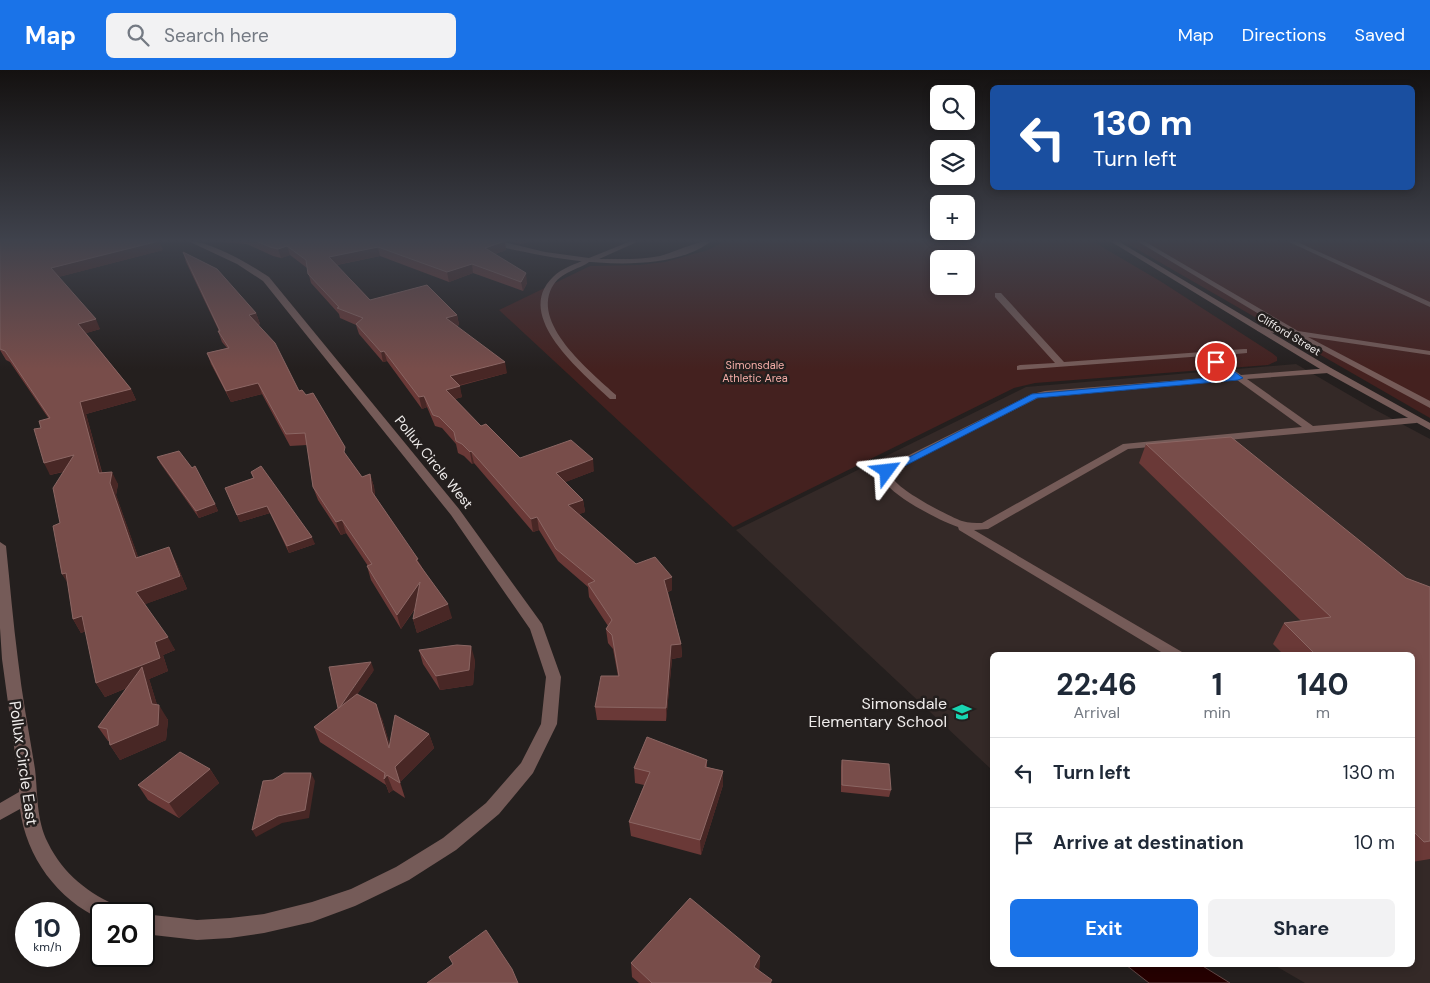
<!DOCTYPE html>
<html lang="en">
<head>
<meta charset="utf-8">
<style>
	body { margin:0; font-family:"DM Sans",sans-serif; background:#f2f2f3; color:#1f2937; height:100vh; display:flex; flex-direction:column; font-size:19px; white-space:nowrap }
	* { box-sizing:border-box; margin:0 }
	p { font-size:16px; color:#747a83 }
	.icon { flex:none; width:28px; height:28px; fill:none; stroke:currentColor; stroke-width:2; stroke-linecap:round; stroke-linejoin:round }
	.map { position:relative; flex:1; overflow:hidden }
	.drawer { position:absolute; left:990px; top:582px; width:425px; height:315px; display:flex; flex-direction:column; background:#fff; border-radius:8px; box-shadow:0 2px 8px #0003 }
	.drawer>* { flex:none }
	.top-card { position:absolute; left:990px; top:15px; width:425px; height:105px; border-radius:8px; box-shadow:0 2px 8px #0003; background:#1a4fa0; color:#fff; overflow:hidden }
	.fabs { position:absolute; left:930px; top:15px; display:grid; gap:10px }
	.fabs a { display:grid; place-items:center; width:45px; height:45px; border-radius:8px; background:#fff; box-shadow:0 2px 8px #0003; font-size:25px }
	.speed { position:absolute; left:15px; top:832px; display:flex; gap:10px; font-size:25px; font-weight:700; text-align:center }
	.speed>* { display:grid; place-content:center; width:65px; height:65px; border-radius:50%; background:#fff; box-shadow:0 2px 8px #0003; line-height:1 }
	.speed small { font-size:12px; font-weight:400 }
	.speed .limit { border:2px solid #111; border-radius:8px; background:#fff; color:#111 }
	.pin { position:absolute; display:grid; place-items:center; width:42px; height:42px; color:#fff; margin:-21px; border:2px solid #fff; border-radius:50%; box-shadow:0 1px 5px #0007 }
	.me { position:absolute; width:55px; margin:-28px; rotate:60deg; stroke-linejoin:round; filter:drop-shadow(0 0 4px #0008) }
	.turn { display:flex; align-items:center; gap:18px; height:105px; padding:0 20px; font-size:22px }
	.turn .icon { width:65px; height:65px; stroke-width:2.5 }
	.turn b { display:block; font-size:35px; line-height:42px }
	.eta { display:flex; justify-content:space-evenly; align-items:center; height:85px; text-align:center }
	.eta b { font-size:30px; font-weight:700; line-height:35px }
	.cta { display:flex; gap:10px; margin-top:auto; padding:10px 20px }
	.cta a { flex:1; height:58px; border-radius:8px; background:#1a73e8; color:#fff; font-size:20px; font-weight:700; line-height:58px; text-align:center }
	.cta a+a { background:#f2f2f3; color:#1f2937 }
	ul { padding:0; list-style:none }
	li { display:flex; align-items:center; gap:15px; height:70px; padding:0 20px; border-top:1px solid #e0e1e3 }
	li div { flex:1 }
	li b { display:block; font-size:19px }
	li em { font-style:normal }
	header { display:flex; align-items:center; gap:30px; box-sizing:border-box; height:70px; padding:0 25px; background:#1a73e8; color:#fff }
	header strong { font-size:24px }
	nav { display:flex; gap:28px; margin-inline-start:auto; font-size:18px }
	.search { width:350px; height:45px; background:#f2f2f3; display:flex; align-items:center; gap:12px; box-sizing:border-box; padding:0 18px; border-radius:8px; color:#747a83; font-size:19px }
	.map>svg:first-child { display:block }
	.built { fill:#342927 }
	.green { fill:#44211f; fill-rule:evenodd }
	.water { fill:#250000; stroke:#624746 }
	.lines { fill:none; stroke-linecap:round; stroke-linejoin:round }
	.service { fill:#755b58; fill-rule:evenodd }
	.minor { fill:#755b58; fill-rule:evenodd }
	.tertiary { fill:#755b58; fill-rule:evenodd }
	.wall { fill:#6a3937 }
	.shaded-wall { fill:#482725 }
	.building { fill:#784d4a; stroke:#8b6663 }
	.route { fill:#1a73e8; stroke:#114b97 }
	.labels { text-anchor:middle; stroke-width:5; stroke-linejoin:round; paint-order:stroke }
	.far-street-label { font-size:11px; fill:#efeceb; stroke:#241f1e }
	.far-park-label { font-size:11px; fill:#f4ada7; stroke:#241f1e }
	.street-label { font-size:14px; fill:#efeceb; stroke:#241f1e }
	.near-poi-label { font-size:16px; fill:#efeceb; stroke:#241f1e; text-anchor:end }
	.near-street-label { font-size:16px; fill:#efeceb; stroke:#241f1e }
</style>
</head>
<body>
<header>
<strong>Map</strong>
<div class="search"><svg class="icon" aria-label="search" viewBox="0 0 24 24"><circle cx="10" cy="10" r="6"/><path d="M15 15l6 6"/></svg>Search here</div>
<nav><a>Map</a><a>Directions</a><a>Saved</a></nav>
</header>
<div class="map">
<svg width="1430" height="913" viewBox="0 0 1430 913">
	<rect width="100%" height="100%" fill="#241f1e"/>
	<polygon class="built" points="1296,294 1370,337 1430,369 1430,913 1305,913 1274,895 1412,895 1412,585 992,585 992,700 736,460 1026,317"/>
	<g class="green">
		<path d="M725 171H1092L1160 211 1272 283 1277 287V291L1268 295 1035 313 1014 318 733 457 499 240 590 196 639 195 665 192 708 180ZM939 189H966V216H939Z"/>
		<polygon points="1123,171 1430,171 1430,348"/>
	</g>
	<polygon class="water" points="1126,895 1201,895 1230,913 1149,913"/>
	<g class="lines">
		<g class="service">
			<polygon points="1137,171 1144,171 1298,261 1430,281 1430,285 1308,267 1430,331 1430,338 1294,265 1257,261 1257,257 1260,257 1284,259"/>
			<polygon points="1287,171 1295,171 1430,232 1430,237"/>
			<path d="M587 189 592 190C581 199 563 201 554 214 528 252 591 302 616 325V329H610C583 303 512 246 553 207 562 198 575 194 587 189Z"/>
			<path d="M995 223H1001L1064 292 1244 279H1247V283L1214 286 1241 305 1331 298 1332 300 1328 303 1247 309 1313 356 1416 347 1421 350 1416 353 1128 379 988 459 974 460 1182 582 1184 585H1166L959 460 958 457C938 450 894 427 883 410V402L889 395 1032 324 1045 321 1231 306 1204 286 1017 300V296L1020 295 1055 293 995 227ZM1237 310 1302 357 1123 374 982 453C975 453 969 453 962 451 948 446 898 420 892 407L893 403 897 399 1038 328Z"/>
		</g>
		<g class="minor">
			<path d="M188 171C211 171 249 194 269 207L459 439 542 554 561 607 557 654 533 703 499 744 456 780 409 810 355 836 312 852 264 863 230 868 197 870 144 864V844L197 850 230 848 264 844 312 832 351 819 396 797 443 768 486 733 521 693 541 654 546 607 530 559 451 445 263 211 237 194Z"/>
			<path d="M490 171H500L545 182 589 188 631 171H639L599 189H602C621 189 641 190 660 186 675 182 699 170 711 171 670 205 574 193 525 182 515 180 497 177 490 171Z"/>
			<path d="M0 472 6 476C10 514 13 552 18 590 22 626 29 662 35 699 38 724 36 749 48 773 63 804 89 824 120 837L123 844H101V849C58 830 26 787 20 739L0 750V733L19 722V713L2 589 0 558Z"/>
		</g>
		<polygon class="tertiary" points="1110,171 1118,171 1331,298 1430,353 1430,360 1325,302"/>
	</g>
	<g class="wall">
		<polygon points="0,171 163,180 58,207 100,259 86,263 131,319 136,330 86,344 102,402 118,414 116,425 138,487 175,490 187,519 145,534 175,580 163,585 168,601 149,609 150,612 157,635 168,650 166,670 120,690 110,675 109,671 108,671 98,657 127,618 105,627 96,613 86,561 81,563 73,549 68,512 62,504 60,453 63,402 50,405 41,358 49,349 10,292 6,290 0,280"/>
		<polygon points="205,171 505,171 506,180 495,184 527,213 523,221 473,203 449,212 380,186 337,195 370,230 457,245 459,255 456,256 507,303 459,316 462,327 455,329 481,356 520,388 594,401 565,412 583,430 585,442 579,444 636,494 672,520 668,522 681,574 682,587 672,589 666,651 597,650 595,637 618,606 613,579 608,573 606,559 608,556 589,527 588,517 558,491 539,460 533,462 474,393 472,394 464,386 458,383 456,374 442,358 435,356 427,337 422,339 387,291 383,292 359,264 356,255 340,248 339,244 311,213 307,198 290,185 281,188 273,186 247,174"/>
		<polygon points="507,171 531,171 521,174"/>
		<polygon points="183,182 256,243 260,254 258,255 299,321 362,407 370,404 374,417 375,426 420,494 452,548 417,563 413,549 415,539 401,559 371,510 367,496 368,496 346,463 341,465 318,430 313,417 307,375 290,376 262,324 231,332 211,294 207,283 227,278 222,272 218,261 219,261 186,192"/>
		<polygon points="1146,374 1406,508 1430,517 1430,789 1412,792 1412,585 1284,585 1273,574 1284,553 1301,551 1139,393"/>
		<polygon points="157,387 215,434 218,441 199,448 160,393"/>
		<polygon points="251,402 315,474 289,483 270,443 240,452 225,418 253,408"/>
		<polygon points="419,580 475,590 473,615 440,620 423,594"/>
		<polygon points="374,600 357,624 382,649 390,676 429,664 434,678 400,712 405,728 393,720 389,723 386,715 320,672 314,657 338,638"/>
		<polygon points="707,690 707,697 723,701 723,715 701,785 631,766 629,752 644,715 635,713 634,698"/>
		<polygon points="842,690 891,720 889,727 841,722 841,697"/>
		<polygon points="210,699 219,713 179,748 148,730 138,715"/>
		<polygon points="760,886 759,901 772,913 639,913 632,907 631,893"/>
	</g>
	<g class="shaded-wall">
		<polygon points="159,171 163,180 55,208 51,198"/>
		<polygon points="505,171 506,180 486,187 485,178"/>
		<polygon points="521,171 531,171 521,174"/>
		<polygon points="287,176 290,185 281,188 278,179"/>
		<polygon points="378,177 380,186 331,196 329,187"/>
		<polygon points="472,194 473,203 449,212 447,202"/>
		<polygon points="526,203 527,213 523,221 521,212"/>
		<polygon points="256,243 260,254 252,256 249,245"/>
		<polygon points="457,245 459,255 448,258 446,248"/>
		<polygon points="96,249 100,259 83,264 78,254"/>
		<polygon points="384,281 387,291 383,292 381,282"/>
		<polygon points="505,292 507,303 452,317 450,306"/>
		<polygon points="258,313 262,324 231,332 226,321"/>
		<polygon points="460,316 462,327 448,331 446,320"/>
		<polygon points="131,319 136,330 86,344 105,415 99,403 80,332"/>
		<polygon points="424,326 427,337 422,339 419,327"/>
		<polygon points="471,381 474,393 472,394 470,382"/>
		<polygon points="74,385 81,397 50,405 44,393"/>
		<polygon points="593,389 594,401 558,415 556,403"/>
		<polygon points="112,402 118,414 116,425 143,501 136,488 110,413"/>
		<polygon points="370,404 374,417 376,435 372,422"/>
		<polygon points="583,430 585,442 570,448 568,435"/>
		<polygon points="215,434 218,441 199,448 196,441"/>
		<polygon points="267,436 270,443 240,452 237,445"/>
		<polygon points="537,447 539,460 533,462 531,449"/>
		<polygon points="342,450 346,463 341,465 336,452"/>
		<polygon points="312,467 315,474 289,483 287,476"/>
		<polygon points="169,477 175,490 187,519 143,535 136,522"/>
		<polygon points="66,503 70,517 62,504"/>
		<polygon points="672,507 672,520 665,523 664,510"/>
		<polygon points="420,512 423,526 401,559 397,545"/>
		<polygon points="448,534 452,548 417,563 413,549"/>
		<polygon points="82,546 90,559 81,563 73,549"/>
		<polygon points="168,567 175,580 163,585 168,601 149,609 150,612 159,641 159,635 168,650 166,670 120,690 110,675 152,634 146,610 105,627 96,613 155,572"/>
		<polygon points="681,574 682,587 672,589 666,651 666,638 671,575"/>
		<polygon points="471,576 475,590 473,615 440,620 436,606"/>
		<polygon points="371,592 374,600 342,647 339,639"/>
		<polygon points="376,634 382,649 395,692 389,678"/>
		<polygon points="429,664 434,678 400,712 405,728 395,697"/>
		<polygon points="210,699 219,713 179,748 169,733"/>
		<polygon points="723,701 723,715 701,785 700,770"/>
		<polygon points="311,703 315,711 309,748 282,753 256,767 252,760"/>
		<polygon points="387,705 393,720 389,723 384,709"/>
		<polygon points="760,886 759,900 753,910 754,897"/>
	</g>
	<g class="building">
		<polygon points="0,171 159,171 51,198 96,249 78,254 131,319 80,332 99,403 112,402 110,413 136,488 169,477 180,506 136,522 168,567 155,572 160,588 96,613 82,546 73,549 66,503 62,504 53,456 60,453 53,418 74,385 44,393 34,359 41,358 39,351 50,348 5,281 0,279"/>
		<polygon points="256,171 505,171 485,178 526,203 521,212 472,194 447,202 378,177 329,187 370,230 427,215 457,245 446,248 505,292 450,306 460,316 446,320 481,356 486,354 520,388 571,370 593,389 556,403 583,430 568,435 636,494 655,487 672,507 664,510 681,574 671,575 666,638 595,637 601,606 619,606 612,565 606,559 612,550 588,514 595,511 556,479 537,447 531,449 471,381 470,382 462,374 456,371 454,362 439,347 433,345 424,326 419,327 384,281 381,282 356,254 363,248 337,238 339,237 308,204 306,190 287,176 278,179 270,177"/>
		<polygon points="183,182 217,199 256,243 249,245 275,273 299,321 302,320 306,325 313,323 345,377 344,382 362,407 370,404 372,422 418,489 416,490 448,534 413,549 420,512 397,545 367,496 372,494 342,450 336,452 313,417 305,363 286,364 258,313 226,321 207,283 229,278 218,261 220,261"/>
		<polygon points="1231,367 1406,508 1430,517 1430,771 1424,772 1412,760 1412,585 1316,585 1284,553 1331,547 1146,374"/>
		<polygon points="179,381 192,398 195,396 215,434 196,441 157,387"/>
		<polygon points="261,396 312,467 287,476 267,436 237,445 225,418 254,408 251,402"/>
		<polygon points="457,575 471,576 469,600 436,606 419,580"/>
		<polygon points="371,592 340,637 338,638 329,597"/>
		<polygon points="142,597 152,634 159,635 158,655 110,675 107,659 98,657"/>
		<polygon points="357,624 376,634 389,678 395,645 429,664 395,697 400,713 387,705 384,709 385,703 314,657"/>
		<polygon points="647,667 707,690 705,697 723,701 700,770 629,752 650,702 634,698"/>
		<polygon points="180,682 210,699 169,733 138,715"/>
		<polygon points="842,690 889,694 891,720 842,715"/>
		<polygon points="284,703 311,703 305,740 278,746 252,760 263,711 273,710"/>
		<polygon points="690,828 760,886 754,897 772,910 770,913 652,913 631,893"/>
		<polygon points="486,860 512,899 518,913 427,913 453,894 449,887"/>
	</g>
	<linearGradient id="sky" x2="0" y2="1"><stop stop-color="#141110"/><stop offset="0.57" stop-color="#3f424c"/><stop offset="1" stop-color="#3f424c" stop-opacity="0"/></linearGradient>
	<rect width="1430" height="299" fill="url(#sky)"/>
	<polygon class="route" points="1214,290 1219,290 1243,308 1238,310 1037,328 891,403 884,403 882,401 1032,324 1230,306 1214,294"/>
	<defs>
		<g id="school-bare" transform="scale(1.5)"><path d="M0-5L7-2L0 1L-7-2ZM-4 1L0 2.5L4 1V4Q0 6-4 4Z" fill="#18d5b2" stroke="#241f1e" stroke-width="2.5" paint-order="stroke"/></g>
	</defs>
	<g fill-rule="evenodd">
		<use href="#school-bare" x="962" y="642"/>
	</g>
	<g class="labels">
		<g class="far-street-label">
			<text transform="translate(1289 264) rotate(31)" y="4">Clifford Street</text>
		</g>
		<g class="far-park-label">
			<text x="755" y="299">Simonsdale<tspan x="755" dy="13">Athletic Area</tspan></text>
		</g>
		<g class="street-label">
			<text transform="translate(434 392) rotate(51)" y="5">Pollux Circle West</text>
		</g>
		<g class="near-poi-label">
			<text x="947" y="639">Simonsdale<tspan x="947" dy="18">Elementary School</tspan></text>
		</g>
		<g class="near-street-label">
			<text transform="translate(24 693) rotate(82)" y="6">Pollux Circle East</text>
		</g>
	</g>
</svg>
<div class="fabs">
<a><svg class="icon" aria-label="search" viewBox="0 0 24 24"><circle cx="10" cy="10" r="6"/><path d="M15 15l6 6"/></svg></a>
<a><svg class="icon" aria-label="layers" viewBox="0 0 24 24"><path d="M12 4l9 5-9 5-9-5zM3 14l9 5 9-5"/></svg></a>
<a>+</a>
<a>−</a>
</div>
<div class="speed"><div>10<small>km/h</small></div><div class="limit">20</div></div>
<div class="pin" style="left:1216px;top:292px;background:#d93025"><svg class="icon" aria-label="arrive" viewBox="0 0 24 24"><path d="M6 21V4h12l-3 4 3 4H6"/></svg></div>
<svg class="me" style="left:887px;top:401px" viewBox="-20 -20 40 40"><path d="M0-17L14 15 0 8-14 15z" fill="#1a73e8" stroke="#fff" stroke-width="4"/></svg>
<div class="top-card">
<div class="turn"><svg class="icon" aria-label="left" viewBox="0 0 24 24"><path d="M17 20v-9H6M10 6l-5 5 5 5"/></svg><div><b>130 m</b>Turn left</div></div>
</div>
<section class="drawer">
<div class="eta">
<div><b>22:46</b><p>Arrival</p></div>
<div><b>1</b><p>min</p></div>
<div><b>140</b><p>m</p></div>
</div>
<ul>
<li><svg class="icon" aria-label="left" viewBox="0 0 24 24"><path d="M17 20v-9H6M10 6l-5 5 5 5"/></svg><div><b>Turn left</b></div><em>130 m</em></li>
<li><svg class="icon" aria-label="arrive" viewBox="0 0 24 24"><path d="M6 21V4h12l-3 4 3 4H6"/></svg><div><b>Arrive at destination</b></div><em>10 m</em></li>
</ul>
<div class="cta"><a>Exit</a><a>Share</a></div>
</section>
</div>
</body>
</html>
